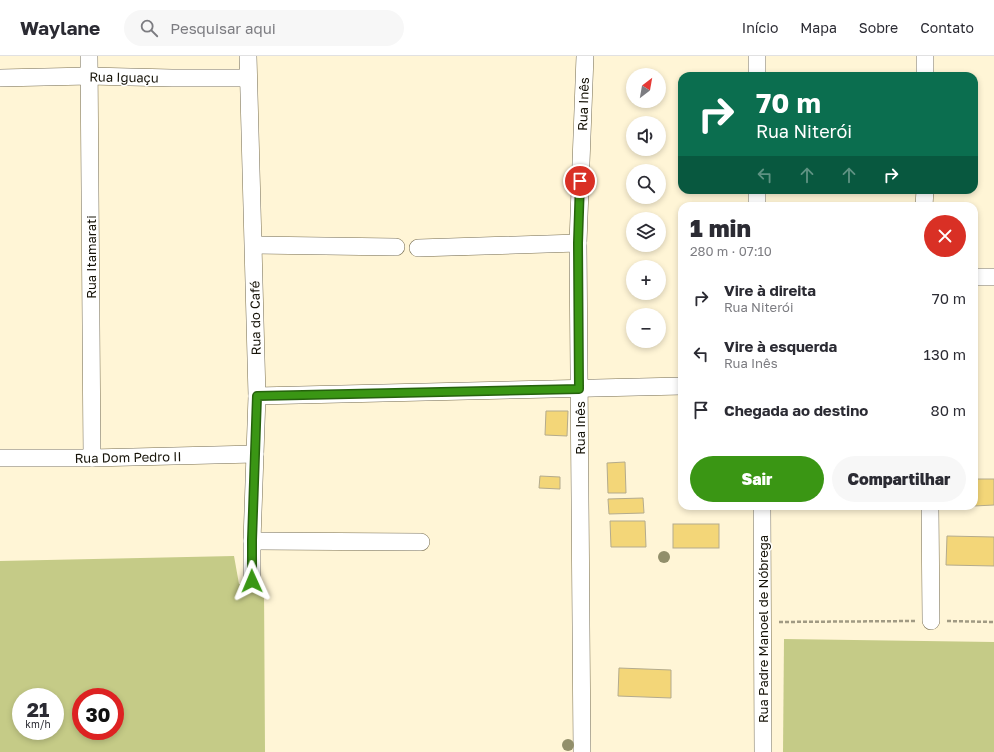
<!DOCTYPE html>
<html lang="pt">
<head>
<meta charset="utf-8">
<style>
	body { margin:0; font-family:"Golos Text",sans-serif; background:#f7f7f7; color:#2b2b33; height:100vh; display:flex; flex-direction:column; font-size:15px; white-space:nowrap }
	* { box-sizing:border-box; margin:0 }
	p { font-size:13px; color:#7c7c81 }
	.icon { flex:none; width:22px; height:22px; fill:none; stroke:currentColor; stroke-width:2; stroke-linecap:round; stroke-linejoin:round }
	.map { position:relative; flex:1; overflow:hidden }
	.details { position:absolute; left:678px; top:146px; width:300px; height:308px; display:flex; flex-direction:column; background:#fff; border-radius:12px; box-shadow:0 2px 6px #0003 }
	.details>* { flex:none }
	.top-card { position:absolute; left:678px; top:16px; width:300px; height:122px; border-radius:12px; box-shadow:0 2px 6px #0003; background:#0b6e4f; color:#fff; overflow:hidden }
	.needle { width:26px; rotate:31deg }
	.buttons { position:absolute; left:626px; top:12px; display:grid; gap:8px }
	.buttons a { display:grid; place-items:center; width:40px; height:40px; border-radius:50%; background:#fff; box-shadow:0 2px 6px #0003; font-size:20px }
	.speed { position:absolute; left:12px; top:632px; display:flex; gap:8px; font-size:20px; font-weight:700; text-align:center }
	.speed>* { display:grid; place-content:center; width:52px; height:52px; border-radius:50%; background:#fff; box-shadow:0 2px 6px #0003; line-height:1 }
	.speed small { font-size:10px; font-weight:400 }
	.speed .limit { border:6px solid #d22; background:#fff; color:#111 }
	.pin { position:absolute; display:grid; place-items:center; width:34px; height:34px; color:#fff; margin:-17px; border:2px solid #fff; border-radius:50%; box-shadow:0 1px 4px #0007 }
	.me { position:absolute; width:44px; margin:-22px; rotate:359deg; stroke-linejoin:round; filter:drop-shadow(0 0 3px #0008) }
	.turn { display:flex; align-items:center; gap:14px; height:84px; padding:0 12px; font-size:18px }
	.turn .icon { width:52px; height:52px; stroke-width:2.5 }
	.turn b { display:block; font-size:28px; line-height:34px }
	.lanes { display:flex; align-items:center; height:38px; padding:0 12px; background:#0003; justify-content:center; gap:20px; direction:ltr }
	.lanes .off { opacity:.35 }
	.round { display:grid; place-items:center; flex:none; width:42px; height:42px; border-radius:21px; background:#f7f7f7 }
	.summary { display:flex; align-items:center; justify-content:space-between; height:68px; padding:0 12px }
	h1 { font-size:24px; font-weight:800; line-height:30px }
	.action { display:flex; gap:8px; margin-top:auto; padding:8px 12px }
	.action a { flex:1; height:46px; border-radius:24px; background:#3a9614; color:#fff; font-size:16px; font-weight:800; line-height:46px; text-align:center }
	.action a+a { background:#f7f7f7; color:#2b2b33 }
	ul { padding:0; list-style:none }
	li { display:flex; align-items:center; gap:12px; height:56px; padding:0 12px }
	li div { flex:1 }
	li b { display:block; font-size:15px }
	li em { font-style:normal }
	header { display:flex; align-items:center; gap:24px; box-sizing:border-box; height:56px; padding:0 20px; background:#fff; border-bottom:1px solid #e1e1e2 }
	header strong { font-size:19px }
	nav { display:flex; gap:22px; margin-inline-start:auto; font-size:14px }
	.search { width:280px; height:36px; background:#f7f7f7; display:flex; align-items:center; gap:10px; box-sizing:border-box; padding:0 14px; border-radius:22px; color:#7c7c81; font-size:15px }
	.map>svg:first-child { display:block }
	.green { fill:#c5cb87; fill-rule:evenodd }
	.building { fill:#f3d678; stroke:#b4ab8d }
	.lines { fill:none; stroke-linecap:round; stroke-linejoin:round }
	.minor-casing { stroke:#766d52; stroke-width:18 }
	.path { stroke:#a19a83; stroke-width:2.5; stroke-dasharray:4 2; stroke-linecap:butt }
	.minor { stroke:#fff; stroke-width:17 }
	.tree { fill:#928f6b }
	.route-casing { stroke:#26620d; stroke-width:10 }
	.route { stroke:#3a9614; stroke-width:7 }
	.labels { text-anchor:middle; stroke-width:3; stroke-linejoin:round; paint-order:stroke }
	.street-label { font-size:13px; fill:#161308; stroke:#fff }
</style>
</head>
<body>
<header>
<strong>Waylane</strong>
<div class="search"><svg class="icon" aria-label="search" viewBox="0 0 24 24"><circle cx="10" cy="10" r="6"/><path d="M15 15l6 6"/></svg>Pesquisar aqui</div>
<nav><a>Início</a><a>Mapa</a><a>Sobre</a><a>Contato</a></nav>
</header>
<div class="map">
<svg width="994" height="696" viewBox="0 0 994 696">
	<rect width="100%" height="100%" fill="#fff5d6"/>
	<g class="green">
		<path d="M234 500 239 528 264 531 265 696H0V505ZM21 641H55V675H21ZM81 641H115V675H81Z"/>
		<polygon points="784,583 994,586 994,696 783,696"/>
	</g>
	<g class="building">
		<polygon points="546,355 568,355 567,380 545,379"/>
		<polygon points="625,406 626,437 608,437 607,407"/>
		<polygon points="540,420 560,421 560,433 539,432"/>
		<polygon points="974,423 994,423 994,449 974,450"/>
		<polygon points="643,442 644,457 609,458 608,443"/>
		<polygon points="610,465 645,465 646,491 611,491"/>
		<rect x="673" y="468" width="46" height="24"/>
		<polygon points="947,480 994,481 994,510 946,509"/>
		<polygon points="619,612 671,614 671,642 618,640"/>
	</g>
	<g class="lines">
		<g class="minor-casing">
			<g id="minor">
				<polyline points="89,0 92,402"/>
				<polyline points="248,0 257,340 252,485 252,525"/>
				<polyline points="757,20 757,0"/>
				<polyline points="925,20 925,0"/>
				<polyline points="0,22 89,20 172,22 248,22"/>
				<polyline points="757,150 757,134"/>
				<polyline points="924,150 925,134"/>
				<polyline points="254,189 396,191"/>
				<polyline points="418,192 578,187"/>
				<polyline points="974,221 994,221"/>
				<polyline points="257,340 682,330"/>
				<polyline points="0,402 92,402 255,398"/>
				<polyline points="762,450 763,696"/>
				<polyline points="930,450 931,565"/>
				<polyline points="252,485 421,486"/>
				<polyline points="582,696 578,187 585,0"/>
			</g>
		</g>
		<g class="path">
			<polyline points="947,565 994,566"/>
			<polyline points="779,566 916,565"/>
		</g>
		<use href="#minor" class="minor"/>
	</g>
	<g class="tree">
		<circle cx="664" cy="501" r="6"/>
		<circle cx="568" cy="689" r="6"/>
	</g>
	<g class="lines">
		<g class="route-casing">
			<polyline id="route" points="252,525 252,484 257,340 579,333 578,187 580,125"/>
		</g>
		<use href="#route" class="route"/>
	</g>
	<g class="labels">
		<g class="street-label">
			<text transform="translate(124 21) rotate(1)" y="5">Rua Iguaçu</text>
			<text transform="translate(583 48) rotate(-88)" y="5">Rua Inês</text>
			<text transform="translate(91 201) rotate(-90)" y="5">Rua Itamarati</text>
			<text transform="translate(255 262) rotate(-91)" y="5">Rua do Café</text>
			<text transform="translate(580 372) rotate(-90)" y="5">Rua Inês</text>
			<text transform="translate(128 401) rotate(-1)" y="5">Rua Dom Pedro II</text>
			<text transform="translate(763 573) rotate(-90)" y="5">Rua Padre Manoel de Nóbrega</text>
		</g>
	</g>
</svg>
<div class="buttons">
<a><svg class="needle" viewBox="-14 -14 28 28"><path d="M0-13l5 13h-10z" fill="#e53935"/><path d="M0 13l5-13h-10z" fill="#7c7c81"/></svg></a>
<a><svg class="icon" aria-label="sound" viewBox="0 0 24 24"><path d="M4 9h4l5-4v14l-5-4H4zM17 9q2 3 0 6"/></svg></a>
<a><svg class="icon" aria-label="search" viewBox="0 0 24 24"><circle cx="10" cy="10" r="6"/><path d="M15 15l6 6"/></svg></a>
<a><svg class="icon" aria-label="layers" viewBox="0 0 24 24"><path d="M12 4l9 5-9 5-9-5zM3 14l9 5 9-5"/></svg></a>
<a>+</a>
<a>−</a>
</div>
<div class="speed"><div>21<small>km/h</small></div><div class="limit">30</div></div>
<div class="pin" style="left:580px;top:125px;background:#d93025"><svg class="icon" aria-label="arrive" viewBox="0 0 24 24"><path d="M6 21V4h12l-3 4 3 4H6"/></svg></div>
<svg class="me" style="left:252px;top:525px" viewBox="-20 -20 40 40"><path d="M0-17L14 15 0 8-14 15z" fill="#3a9614" stroke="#fff" stroke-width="4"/></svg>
<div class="top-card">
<div class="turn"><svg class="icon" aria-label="right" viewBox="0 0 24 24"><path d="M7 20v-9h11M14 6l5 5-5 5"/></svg><div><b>70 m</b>Rua Niterói</div></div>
<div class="lanes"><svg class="icon off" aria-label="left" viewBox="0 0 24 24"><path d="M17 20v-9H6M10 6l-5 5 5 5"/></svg><svg class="icon off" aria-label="ahead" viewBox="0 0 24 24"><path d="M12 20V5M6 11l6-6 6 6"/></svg><svg class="icon off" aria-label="ahead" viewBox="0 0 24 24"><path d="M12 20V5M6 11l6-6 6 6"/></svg><svg class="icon" aria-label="right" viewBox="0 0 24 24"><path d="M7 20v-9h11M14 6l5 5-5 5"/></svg></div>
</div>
<section class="details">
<div class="summary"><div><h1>1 min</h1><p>280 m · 07:10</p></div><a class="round" style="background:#d93025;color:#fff"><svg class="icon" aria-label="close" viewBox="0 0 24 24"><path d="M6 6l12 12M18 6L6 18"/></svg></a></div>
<ul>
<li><svg class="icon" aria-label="right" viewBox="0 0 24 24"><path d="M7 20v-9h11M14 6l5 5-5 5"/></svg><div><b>Vire à direita</b><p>Rua Niterói</p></div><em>70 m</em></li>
<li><svg class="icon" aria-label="left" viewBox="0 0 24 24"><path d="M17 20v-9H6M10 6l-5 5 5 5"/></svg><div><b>Vire à esquerda</b><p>Rua Inês</p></div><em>130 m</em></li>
<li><svg class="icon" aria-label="arrive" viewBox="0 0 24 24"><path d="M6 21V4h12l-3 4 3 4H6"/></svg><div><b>Chegada ao destino</b></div><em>80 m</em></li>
</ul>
<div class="action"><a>Sair</a><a>Compartilhar</a></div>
</section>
</div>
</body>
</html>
